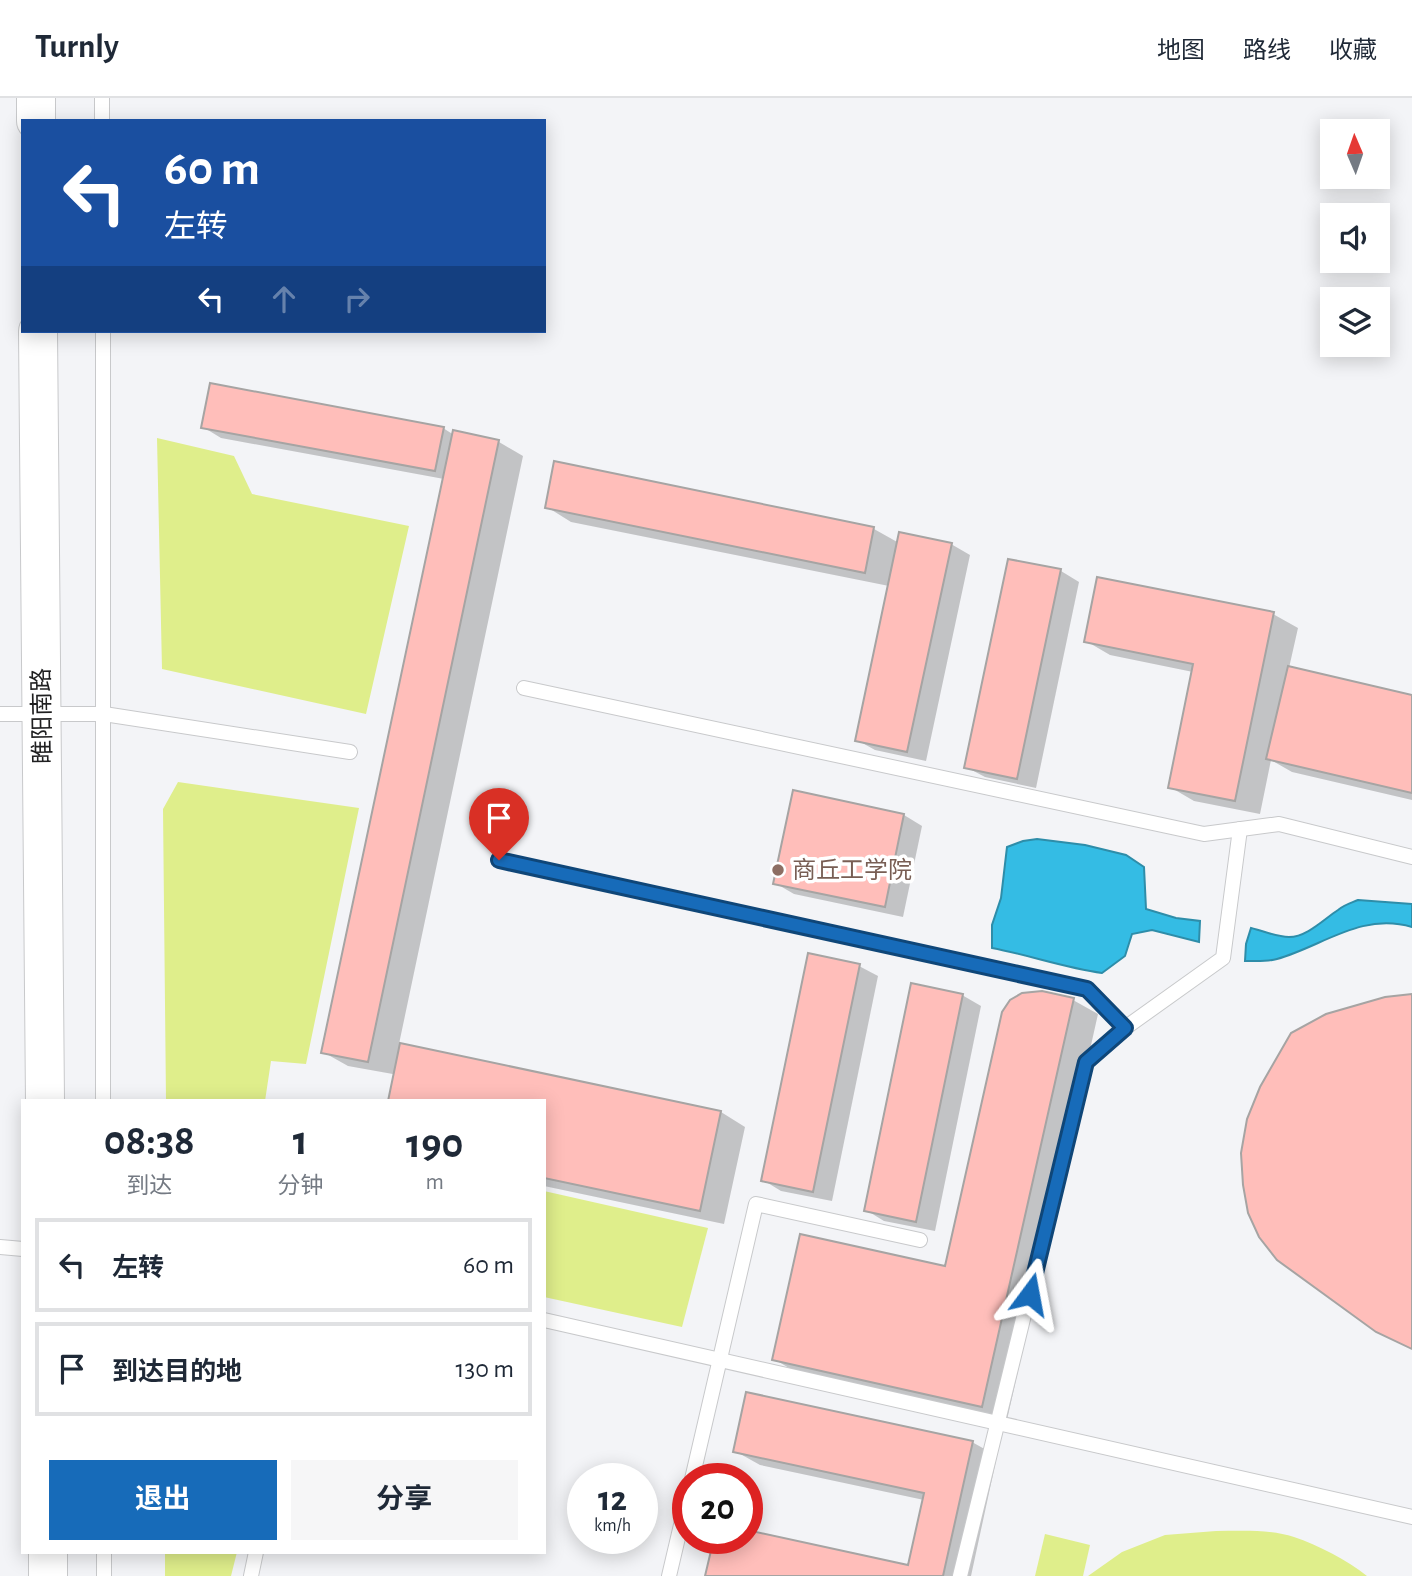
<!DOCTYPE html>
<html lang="zh">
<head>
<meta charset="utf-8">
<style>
	body { margin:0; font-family:"Alegreya Sans","Noto Sans SC",sans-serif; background:#f6f6f7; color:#1f2937; height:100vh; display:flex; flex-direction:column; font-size:26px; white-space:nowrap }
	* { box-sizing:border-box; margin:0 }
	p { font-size:23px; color:#747a83 }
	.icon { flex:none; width:38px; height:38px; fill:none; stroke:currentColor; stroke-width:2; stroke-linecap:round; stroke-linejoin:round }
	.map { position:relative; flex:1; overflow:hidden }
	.sheet { position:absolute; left:21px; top:1001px; width:525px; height:455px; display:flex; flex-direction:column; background:#fff; border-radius:0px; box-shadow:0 4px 18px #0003 }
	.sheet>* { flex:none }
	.top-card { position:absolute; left:21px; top:21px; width:525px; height:214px; border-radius:0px; box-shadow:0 4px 18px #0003; background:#1a4fa0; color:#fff; overflow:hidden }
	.needle { width:46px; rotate:358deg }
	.buttons { position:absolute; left:1320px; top:21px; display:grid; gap:14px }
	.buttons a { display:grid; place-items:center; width:70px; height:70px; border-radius:0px; background:#fff; box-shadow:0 4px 18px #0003; font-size:35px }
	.speed { position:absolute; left:567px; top:1365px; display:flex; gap:14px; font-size:35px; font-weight:700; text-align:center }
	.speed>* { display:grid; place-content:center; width:91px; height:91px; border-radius:50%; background:#fff; box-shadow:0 4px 18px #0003; line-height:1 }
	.speed small { font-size:18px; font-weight:400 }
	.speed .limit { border:10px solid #d22; background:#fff; color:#111 }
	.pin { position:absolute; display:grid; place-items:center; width:60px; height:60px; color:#fff; margin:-72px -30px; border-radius:50% 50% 50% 0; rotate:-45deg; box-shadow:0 0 7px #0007 }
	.pin .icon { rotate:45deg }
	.me { position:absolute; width:77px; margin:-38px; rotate:13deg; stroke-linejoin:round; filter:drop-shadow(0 0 5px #0008) }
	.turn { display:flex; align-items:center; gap:24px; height:147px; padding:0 28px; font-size:32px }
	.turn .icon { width:91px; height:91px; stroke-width:2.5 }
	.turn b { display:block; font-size:49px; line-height:60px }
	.lanes { display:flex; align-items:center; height:66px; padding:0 28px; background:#0003; justify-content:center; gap:35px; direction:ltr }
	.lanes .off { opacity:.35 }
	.eta { display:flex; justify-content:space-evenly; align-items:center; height:119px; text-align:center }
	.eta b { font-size:42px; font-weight:700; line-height:49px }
	.action { display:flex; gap:14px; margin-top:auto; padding:14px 28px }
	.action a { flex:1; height:80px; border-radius:0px; background:#176bb9; color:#fff; font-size:28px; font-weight:700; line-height:80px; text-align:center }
	.action a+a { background:#f6f6f7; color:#1f2937 }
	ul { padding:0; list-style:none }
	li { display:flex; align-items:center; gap:21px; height:94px; margin:0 14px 10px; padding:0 14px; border:4px solid #e0e1e3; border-radius:0px }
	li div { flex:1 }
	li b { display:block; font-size:26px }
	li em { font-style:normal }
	header { display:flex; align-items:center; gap:42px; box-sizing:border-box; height:98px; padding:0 35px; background:#fff; border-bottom:2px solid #e0e1e3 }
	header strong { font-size:33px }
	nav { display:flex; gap:38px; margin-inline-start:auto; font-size:24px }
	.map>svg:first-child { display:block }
	.green { fill:#dfee8b }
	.water { fill:#34bce4; stroke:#2e8da9; stroke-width:2 }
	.shadow { fill:#0003 }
	.building { fill:#ffbeba; stroke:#a6a4a3; stroke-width:2 }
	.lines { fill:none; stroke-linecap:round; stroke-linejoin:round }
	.lane-casing { stroke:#c8c9cb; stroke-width:16 }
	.primary-casing { stroke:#c8c9cb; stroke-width:40 }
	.lane { stroke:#fff; stroke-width:14 }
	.primary { stroke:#fff; stroke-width:38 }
	.route-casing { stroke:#0f4678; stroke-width:18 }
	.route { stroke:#176bb9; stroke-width:12 }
	.education-dot { fill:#8d6e63; stroke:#fff; stroke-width:2.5 }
	.labels { text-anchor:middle; stroke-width:7; stroke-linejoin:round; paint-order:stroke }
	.street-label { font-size:24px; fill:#1f1f20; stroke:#fff }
	.education-label { font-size:24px; fill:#785e54; stroke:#fff; text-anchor:start }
</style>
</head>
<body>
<header>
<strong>Turnly</strong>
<nav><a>地图</a><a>路线</a><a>收藏</a></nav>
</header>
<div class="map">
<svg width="1412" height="1478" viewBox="0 0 1412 1478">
	<rect width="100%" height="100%" fill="#f3f4f7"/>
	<g class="green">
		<polygon points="157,340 234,358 252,396 409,428 366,616 162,571"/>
		<polygon points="178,684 359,710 306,966 271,963 265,1003 166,1003 163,711"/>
		<polygon points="544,1093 708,1130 682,1229 544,1199"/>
		<path d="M1216 1433C1241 1433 1270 1431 1294 1439 1318 1447 1347 1462 1367 1478H1088L1122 1454 1165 1437Z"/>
		<polygon points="1045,1436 1090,1447 1083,1478 1035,1478"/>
		<polygon points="165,1454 237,1454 231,1478 165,1478"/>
	</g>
	<g class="water">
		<path d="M1037 741 1085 747 1126 757 1144 769 1146 811 1176 820 1200 823 1199 844 1152 832 1132 836 1125 858 1102 875C1065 870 1029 857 992 850V827L1001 800 1007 749 1023 743Z"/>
		<path d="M1358 802 1412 806V829C1361 814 1323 848 1277 861 1267 864 1255 863 1245 863L1246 846 1251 830C1264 833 1276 839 1289 839 1307 839 1324 821 1338 812 1344 807 1351 805 1358 802Z"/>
	</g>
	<g class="shadow">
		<polygon points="203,329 443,330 454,337 454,334 499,344 523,358 399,946 721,1014 745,1029 724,1126 544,1088 544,1003 348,968 323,954 444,381 221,340"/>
		<polygon points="556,365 874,431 899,445 951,446 970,457 926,663 875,652 857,642 889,488 571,424 547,409"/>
		<polygon points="1010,463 1061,473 1079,484 1036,690 985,679 966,669"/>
		<polygon points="1273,516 1298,530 1289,570 1412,599 1412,702 1292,674 1271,662 1260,716 1194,703 1170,689 1193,574 1110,557 1086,543"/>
		<polygon points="904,717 922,728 903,819 794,796 775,785"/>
		<polygon points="859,868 878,878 832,1103 781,1093 763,1082"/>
		<polygon points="962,897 981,908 935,1133 884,1123 866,1112"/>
		<polygon points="1073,902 1098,916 1007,1322 799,1276 774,1261 946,1170"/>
		<polygon points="972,1344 997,1358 971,1478 707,1478 910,1469 924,1402 760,1367 735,1353"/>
	</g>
	<g class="building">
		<polygon points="210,285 444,329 435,373 201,330"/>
		<polygon points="453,332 499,342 368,964 321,955"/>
		<polygon points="554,363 874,429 865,475 545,410"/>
		<polygon points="899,434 952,445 907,654 855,643"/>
		<polygon points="1008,461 1061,471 1017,681 964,670"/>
		<polygon points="1097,479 1274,514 1235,703 1168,690 1193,566 1084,544"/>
		<polygon points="1288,568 1412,597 1412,695 1266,661"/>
		<polygon points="793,692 904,716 885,809 773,786"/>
		<polygon points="808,855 860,866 813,1094 761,1083"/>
		<polygon points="911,885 963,896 916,1124 864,1113"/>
		<polygon points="1042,893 1074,900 982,1309 772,1262 800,1136 945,1168 1002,914 1010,902 1022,895"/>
		<polygon points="1412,896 1412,1251 1376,1234 1277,1162 1259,1139 1248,1115 1243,1087 1241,1055 1247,1021 1260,989 1291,935 1326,916 1385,899"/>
		<polygon points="400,945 721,1013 700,1113 544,1080 544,1003 388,1003"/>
		<polygon points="746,1294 973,1343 943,1478 705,1478 714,1440 747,1440 747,1432 908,1467 924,1395 733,1354"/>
	</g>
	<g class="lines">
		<g class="lane-casing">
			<g id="lane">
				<polyline points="102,0 102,23"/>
				<polyline points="103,233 103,1003"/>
				<polyline points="524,590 1204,736 1279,726 1412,759"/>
				<polyline points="0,616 104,616 350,654"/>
				<polyline points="499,762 1087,891 1125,930"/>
				<polyline points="0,1149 23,1151"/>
				<polyline points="544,1222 1412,1419"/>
				<polyline points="692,1381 756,1106 920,1142"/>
				<polyline points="104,1454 104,1478"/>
				<polyline points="251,1478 256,1454"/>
				<polyline points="669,1478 688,1397"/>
				<polyline points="960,1478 1086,964 1125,930 1223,860 1240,731"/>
			</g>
		</g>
		<g class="primary-casing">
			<g id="primary">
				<polyline points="36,0 36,23"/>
				<polyline points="38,233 45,1003"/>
				<polyline points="48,1454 48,1478"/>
			</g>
		</g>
		<use href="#lane" class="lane"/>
		<use href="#primary" class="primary"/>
	</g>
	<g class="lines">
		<g class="route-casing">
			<polyline id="route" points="499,762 1087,891 1125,930 1086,964 1030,1196"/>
		</g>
		<use href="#route" class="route"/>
	</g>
	<circle class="education-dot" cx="778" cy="772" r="7"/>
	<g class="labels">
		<g class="street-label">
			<text transform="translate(42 618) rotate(-91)" y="8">睢阳南路</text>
		</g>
		<g class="education-label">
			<text x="792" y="780">商丘工学院</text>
		</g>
	</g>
</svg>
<div class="buttons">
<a><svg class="needle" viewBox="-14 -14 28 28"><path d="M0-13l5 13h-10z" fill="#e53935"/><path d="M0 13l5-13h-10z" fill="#747a83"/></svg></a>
<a><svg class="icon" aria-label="sound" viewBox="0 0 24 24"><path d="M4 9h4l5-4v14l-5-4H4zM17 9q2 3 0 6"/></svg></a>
<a><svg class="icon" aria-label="layers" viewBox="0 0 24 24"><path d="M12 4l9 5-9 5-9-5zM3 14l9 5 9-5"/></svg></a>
</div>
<div class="speed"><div>12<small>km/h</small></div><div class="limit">20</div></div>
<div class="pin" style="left:499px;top:762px;background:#d93025"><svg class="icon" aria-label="arrive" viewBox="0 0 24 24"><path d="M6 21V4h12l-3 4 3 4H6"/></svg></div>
<svg class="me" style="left:1030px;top:1196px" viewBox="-20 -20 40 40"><path d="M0-17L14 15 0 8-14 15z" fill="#176bb9" stroke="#fff" stroke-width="4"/></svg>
<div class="top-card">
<div class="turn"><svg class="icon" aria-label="left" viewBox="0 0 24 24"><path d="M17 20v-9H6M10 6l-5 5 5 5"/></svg><div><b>60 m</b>左转</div></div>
<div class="lanes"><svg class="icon" aria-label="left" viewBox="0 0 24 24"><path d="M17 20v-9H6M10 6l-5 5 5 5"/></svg><svg class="icon off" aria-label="ahead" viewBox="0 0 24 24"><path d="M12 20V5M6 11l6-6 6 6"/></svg><svg class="icon off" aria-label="right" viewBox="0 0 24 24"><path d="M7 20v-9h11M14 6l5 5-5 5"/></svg></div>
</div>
<section class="sheet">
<div class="eta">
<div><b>08:38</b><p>到达</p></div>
<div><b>1</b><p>分钟</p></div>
<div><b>190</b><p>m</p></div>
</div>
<ul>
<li><svg class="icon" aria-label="left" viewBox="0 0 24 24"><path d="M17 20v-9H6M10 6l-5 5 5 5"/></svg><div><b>左转</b></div><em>60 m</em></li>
<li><svg class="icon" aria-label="arrive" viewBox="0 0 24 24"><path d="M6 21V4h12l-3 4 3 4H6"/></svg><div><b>到达目的地</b></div><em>130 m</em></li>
</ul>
<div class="action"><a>退出</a><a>分享</a></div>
</section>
</div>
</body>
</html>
